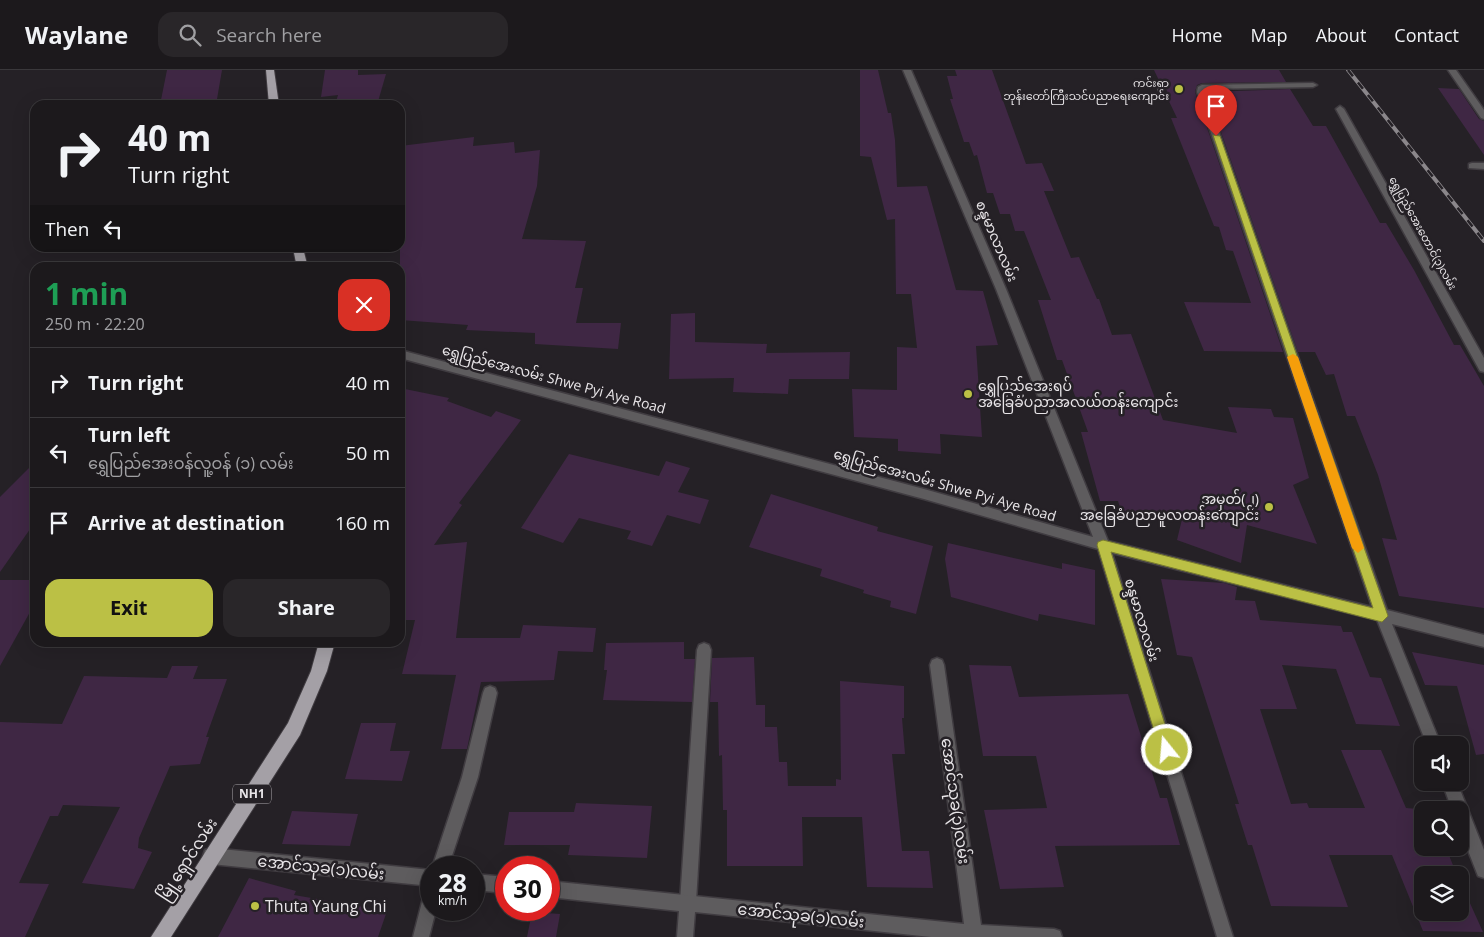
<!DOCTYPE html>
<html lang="en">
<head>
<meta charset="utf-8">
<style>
	body { margin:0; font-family:"Open Sans","Noto Sans Myanmar",sans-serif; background:#292629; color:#f1f3f6; height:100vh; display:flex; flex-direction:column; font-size:19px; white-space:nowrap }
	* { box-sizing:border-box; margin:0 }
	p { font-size:16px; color:#a0a0a3 }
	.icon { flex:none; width:28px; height:28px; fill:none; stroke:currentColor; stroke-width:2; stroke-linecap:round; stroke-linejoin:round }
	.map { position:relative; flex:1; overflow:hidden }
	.details { position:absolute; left:30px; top:192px; width:375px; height:385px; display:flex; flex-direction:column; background:#1c191c; border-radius:15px; box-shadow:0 5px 20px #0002,0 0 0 1px #3a383b }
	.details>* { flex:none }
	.banner { position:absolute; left:30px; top:30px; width:375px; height:152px; border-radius:15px; box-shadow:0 5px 20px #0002,0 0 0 1px #3a383b; background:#1c191c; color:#f1f3f6; overflow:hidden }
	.tools { position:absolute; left:1414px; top:666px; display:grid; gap:10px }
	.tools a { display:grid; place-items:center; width:55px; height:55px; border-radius:10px; background:#1c191c; box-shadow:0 5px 20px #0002,0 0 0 1px #3a383b; font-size:25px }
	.speed { position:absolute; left:420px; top:786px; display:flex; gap:10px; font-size:25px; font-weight:700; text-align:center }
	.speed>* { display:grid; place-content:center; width:65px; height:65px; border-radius:50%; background:#1c191c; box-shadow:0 5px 20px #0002,0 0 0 1px #3a383b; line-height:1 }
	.speed small { font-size:12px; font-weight:400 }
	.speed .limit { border:8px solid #d22; background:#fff; color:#111 }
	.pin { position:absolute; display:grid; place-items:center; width:42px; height:42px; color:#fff; margin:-51px -21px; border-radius:50% 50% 50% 0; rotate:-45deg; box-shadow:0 0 5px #0007 }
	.pin .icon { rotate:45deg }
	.me { position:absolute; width:55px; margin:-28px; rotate:343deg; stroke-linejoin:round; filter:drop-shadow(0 0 4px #0008) }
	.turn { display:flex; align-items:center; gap:18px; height:105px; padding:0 15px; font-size:22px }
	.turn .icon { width:65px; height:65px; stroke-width:2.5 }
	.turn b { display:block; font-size:35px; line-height:42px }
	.then { display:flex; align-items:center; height:48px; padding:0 15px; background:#0003; gap:10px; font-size:19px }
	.round { display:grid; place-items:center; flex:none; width:52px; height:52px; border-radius:15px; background:#292629 }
	.overview { display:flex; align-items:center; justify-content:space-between; height:85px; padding:0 15px }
	h1 { font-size:30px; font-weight:700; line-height:38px; color:#1e9e55 }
	.button { display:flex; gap:10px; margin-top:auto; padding:10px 15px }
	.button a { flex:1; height:58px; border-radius:15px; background:#bbc045; color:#111; font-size:20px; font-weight:700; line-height:58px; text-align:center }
	.button a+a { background:#292629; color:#f1f3f6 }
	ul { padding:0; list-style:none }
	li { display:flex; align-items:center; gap:15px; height:70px; padding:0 15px; border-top:1px solid #3a383b }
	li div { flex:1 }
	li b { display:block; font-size:19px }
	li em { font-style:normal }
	header { display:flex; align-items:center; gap:30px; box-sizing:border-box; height:70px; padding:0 25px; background:#1c191c; border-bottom:1px solid #3a383b }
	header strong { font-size:24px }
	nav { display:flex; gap:28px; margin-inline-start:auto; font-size:18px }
	.search { width:350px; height:45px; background:#292629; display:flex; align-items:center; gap:12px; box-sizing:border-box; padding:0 18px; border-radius:15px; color:#a0a0a3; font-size:19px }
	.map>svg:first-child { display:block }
	.building { fill:#3f2744 }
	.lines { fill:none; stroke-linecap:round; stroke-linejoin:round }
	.service-casing { stroke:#403c41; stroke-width:3 }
	.minor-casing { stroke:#403c41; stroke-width:3 }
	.trunk-casing { stroke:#403c41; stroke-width:2 }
	.service { fill:#5e5c5e; fill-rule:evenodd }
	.minor { fill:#5e5c5e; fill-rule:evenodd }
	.trunk { fill:#a4a0a6; fill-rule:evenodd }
	.rail-casing { stroke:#8b878b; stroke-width:4 }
	.rail { stroke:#252126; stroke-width:2.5; stroke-dasharray:8; stroke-linecap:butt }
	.route { fill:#bbc045; stroke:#7a7d2d }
	.slow { fill:#f59e0b }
	.poi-dot { fill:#bbc045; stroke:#252126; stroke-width:2 }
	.labels { text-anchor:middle; stroke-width:5; stroke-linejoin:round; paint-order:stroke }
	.far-poi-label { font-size:11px; fill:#e8e5e8; stroke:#252126; text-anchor:end }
	.far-street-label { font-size:11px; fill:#e8e5e8; stroke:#252126 }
	.shield { fill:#252126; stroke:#aeaaae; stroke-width:1 }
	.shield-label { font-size:12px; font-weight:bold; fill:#e8e5e8 }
	.street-label { font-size:14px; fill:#e8e5e8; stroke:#252126 }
	.poi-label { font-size:14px; fill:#e8e5e8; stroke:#252126; text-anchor:start }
	.near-street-label { font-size:16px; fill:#e8e5e8; stroke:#252126 }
	.near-poi-label { font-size:16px; fill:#e8e5e8; stroke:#252126; text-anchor:start }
</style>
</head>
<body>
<header>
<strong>Waylane</strong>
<div class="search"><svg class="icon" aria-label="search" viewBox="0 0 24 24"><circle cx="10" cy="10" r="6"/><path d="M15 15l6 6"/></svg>Search here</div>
<nav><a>Home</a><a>Map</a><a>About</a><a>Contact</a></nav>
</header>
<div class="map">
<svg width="1484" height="867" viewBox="0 0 1484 867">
	<rect width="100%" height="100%" fill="#252126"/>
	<g class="building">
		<polygon points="167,0 222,0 216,35 160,35"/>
		<polygon points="325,0 358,0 358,5 386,4 377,35 335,35 338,25 321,27"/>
		<polygon points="860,0 878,0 888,43 891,43 895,70 897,117 927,116 956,220 983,221 998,275 976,276 982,367 940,364 941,384 898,381 898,369 854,367 852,319 897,320 897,277 917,278 911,224 896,224 895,149 887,150 871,87 860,86"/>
		<polygon points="955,0 992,0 1026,94 1042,93 1054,121 1044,121 1071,188 1079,187 1097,229 1099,229 1112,265 1131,264 1163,350 1237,363 1228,337 1271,339 1274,347 1293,348 1309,408 1293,415 1317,474 1247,455 1241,493 1177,470 1183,445 1122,444 1118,431 1100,431 1081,362 1088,362 1062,290 1057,290 1038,230 1051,230 1024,161 1015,161 1010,144 1000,144 993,123 987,123 977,85 974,86 969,72 964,72 950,29 953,29 947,6 957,6"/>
		<polygon points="1154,0 1279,0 1286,12 1202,13 1197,15 1195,22 1283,282 1204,281 1184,232 1251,233 1233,181 1226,180 1219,157 1214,156 1171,48 1177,48"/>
		<polygon points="1438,18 1459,19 1479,49 1484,51 1484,85"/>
		<polygon points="1290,19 1313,56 1326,56 1380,153 1386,153 1414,200 1454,275 1460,275 1484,316 1484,538 1399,526 1382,468 1397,470 1378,405 1355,346 1347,346 1334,304 1326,305 1315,282 1298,282 1207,22"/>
		<polygon points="474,67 473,76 514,72 515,83 540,80 537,116 522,169 586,171 575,218 583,218 576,253 621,253 618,279 535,274 535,263 466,260 468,255 400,250 400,76"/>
		<polygon points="695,243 695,272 767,274 766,283 850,282 849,309 789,309 788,324 733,322 734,308 669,309 671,244"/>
		<polygon points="400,318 449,328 447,331 491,347 496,341 521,350 459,433 462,435 434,475 467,472 456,568 520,568 523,555 596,558 593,582 558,581 554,610 481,612 467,679 441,679 456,605 402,604 415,550 400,550"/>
		<polygon points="569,384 659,406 666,391 690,398 678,422 709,430 700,454 667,445 652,476 627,469 631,461 579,448 563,473 521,458"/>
		<polygon points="35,392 35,452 0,502 0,427"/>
		<polygon points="771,424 878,457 877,461 933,476 916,544 890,537 891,531 863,523 864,520 820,506 822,499 749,477"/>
		<polygon points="948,473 1062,499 1062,493 1095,500 1095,555 1039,544 1038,551 951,527 945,489"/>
		<polygon points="1161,509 1224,513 1237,517 1235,530 1255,531 1260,550 1341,556 1343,562 1352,562 1370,607 1381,608 1400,656 1356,654 1336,599 1282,595 1297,639 1260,639 1291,734 1307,733 1309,738 1365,738 1341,680 1381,680 1406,738 1430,740 1422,740 1422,778 1446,778 1457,805 1422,805 1422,842 1460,842 1460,811 1483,862 1423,861 1392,785 1329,785 1348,837 1271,836 1252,775 1248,775 1235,734 1239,734 1192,587 1177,585"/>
		<polygon points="0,510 35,510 35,533 0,596"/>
		<polygon points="684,572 684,589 695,589 692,632 603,630 607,600 604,600 606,573"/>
		<polygon points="1412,582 1484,595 1484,684 1476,685 1457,616 1425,615"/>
		<polygon points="754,587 756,635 765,635 765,657 777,657 779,692 787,692 788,716 836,716 836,709 841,710 840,611 904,616 904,648 902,648 905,684 892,684 902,781 929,781 933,818 867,817 862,747 802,747 803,796 727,796 727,740 723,740 722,685 719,686 718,632 710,632 712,588"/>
		<polygon points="969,595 1011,596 1019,627 1128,624 1160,728 1167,728 1180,775 1055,776 1064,817 1000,819 984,740 1047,738 1036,686 983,686"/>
		<polygon points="172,596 198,596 193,609 227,609 206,667 209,667 200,694 170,696 139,768 138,778 152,782 134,819 82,813 120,737 63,735 58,746 50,746 19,813 49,814 25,867 0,867 0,652 62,654 84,606 167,608"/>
		<polygon points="361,653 396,653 390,681 410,681 402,711 345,709"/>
		<polygon points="576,733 652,736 647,788 568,785 570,775 504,775 509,742 574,742"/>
		<polygon points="292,741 358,744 350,776 282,774"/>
		<polygon points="249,808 296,821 294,825 387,841 378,867 218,867"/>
		<polygon points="532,842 560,844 556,867 527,867"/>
	</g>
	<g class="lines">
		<g class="service-casing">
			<g id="service">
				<polygon points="704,573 709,575 711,580 696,832 694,838 688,840 682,838 680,832 697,580 699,575"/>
				<polygon points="490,616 495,618 497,623 478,707 448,798 432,798 462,707 483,623 485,618"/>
			</g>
		</g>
		<g class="minor-casing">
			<g id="minor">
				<polygon points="903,0 911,0 1006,219 1108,471 1372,537 1197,22 1198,17 1202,15 1313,13 1317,15 1313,17 1206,19 1205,22 1387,540 1484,565 1484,577 1392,554 1441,675 1427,675 1377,550 1112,483 1233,867 1217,867 1098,479 924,429 400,288 400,280 924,419 1093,467 996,219"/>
				<polygon points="1448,0 1456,0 1484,40 1484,49 1481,48"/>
				<polygon points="1340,36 1344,39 1484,288 1484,302 1480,301 1336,39"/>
				<polygon points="1472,93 1484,93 1484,99 1469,98 1469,94"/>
				<polygon points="937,588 942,590 944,595 981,855 1054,859 1060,861 1062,867 931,867 695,842 693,867 677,867 679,841 549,827 549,811 964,854 930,595 932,590"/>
				<polygon points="1442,712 1457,712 1484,780 1484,808 1478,806 1460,760 1460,740 1452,740"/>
				<polygon points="211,778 431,800 431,816 211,794 205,792 203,786 205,780"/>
				<polygon points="474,804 506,807 506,823 474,820"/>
				<polygon points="431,820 431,840 436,840 429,867 413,867 423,828 425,822"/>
			</g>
		</g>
		<g class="trunk-casing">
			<g id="trunk">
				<polygon points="266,0 274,0 279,35 269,35"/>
				<polygon points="293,178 303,178 308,198 297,198"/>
				<polygon points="319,572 335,572 327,601 300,665 171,867 151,867 288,653 311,601"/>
			</g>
		</g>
		<use href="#service" class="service"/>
		<use href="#minor" class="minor"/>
		<use href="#trunk" class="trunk"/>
		<g class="rail-casing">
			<polyline id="rail" points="1348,0 1484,171"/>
		</g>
		<use href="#rail" class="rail"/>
	</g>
	<polygon class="route" points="1213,65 1220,66 1388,546 1382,552 1111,482 1173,680 1171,685 1167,687 1162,685 1160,680 1097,475 1098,472 1103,470 1373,538"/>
	<polygon class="slow" points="1293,284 1298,287 1364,478 1358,483 1352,478 1287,287"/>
	<g class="poi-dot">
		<circle cx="1179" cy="19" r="5"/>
		<circle cx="968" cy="324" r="5"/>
		<circle cx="1269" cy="437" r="5"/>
		<circle cx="255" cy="836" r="5"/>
	</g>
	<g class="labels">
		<g class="far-poi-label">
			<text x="1169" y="17">ကင်းရွာ<tspan x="1169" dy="13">ဘုန်းတော်ကြီးသင်ပညာရေးကျောင်း</tspan></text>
		</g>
		<g class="far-street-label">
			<text transform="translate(1423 163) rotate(61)" y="4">ရွှေပြည်အေးတောင်(၃)လမ်း</text>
		</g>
		<rect class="shield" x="233" y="714.5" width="38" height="19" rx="4"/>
		<g class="shield-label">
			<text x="252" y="728">NH1</text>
		</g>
		<g class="street-label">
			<text transform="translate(997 171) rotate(67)" y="5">စန္ဒမာလာလမ်း</text>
			<text transform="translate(554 309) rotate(15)" y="5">ရွှေပြည်အေးလမ်း Shwe Pyi Aye Road</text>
			<text transform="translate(945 415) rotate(16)" y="5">ရွှေပြည်အေးလမ်း Shwe Pyi Aye Road</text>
			<text transform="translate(1142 550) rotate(73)" y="5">စန္ဒမာလာလမ်း</text>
		</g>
		<g class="poi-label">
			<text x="978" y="321">ရွှေပြည်အေးရပ်<tspan x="978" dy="16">အခြေခံပညာအလယ်တန်းကျောင်း</tspan></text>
			<text x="1259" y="434" text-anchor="end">အမှတ်(၂)<tspan x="1259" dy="16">အခြေခံပညာမူလတန်းကျောင်း</tspan></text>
		</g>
		<g class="near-street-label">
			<text transform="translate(956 731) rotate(82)" y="6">အောင်သုခ(၃)လမ်း</text>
			<text transform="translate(187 789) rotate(-57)" y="6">မြို့ရှောင်လမ်း</text>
			<text transform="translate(321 797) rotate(6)" y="6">အောင်သုခ(၁)လမ်း</text>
			<text transform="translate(801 845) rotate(6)" y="6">အောင်သုခ(၁)လမ်း</text>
		</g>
		<g class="near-poi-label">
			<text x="265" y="842">Thuta Yaung Chi</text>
		</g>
	</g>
</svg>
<div class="tools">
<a><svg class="icon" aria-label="sound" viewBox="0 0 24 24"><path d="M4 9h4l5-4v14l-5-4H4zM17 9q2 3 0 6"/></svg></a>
<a><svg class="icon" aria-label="search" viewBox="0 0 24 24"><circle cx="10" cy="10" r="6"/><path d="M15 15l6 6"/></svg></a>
<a><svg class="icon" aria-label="layers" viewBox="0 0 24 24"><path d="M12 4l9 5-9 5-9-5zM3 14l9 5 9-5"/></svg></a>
</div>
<div class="speed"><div>28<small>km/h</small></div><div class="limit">30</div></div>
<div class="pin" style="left:1216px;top:66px;background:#d93025"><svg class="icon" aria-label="arrive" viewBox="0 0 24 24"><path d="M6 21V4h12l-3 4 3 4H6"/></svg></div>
<svg class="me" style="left:1167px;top:680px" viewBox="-20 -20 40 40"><circle r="17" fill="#bbc045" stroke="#fff" stroke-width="3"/><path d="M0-11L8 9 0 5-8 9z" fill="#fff"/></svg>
<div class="banner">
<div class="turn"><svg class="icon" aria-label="right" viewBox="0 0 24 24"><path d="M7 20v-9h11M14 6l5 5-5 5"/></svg><div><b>40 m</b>Turn right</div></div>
<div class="then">Then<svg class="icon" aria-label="left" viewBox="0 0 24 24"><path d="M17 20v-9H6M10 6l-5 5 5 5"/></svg></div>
</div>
<section class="details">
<div class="overview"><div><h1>1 min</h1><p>250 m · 22:20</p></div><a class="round" style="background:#d93025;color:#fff"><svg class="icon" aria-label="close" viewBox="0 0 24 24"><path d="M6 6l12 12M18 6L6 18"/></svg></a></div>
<ul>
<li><svg class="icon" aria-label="right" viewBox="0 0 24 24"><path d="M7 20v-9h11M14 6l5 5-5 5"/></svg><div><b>Turn right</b></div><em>40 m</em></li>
<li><svg class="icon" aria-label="left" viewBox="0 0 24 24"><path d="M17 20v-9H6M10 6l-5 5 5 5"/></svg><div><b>Turn left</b><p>ရွှေပြည်အေးဝန်လူ့ဝန် (၁) လမ်း</p></div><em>50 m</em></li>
<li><svg class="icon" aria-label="arrive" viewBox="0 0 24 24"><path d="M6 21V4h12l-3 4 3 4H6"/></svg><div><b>Arrive at destination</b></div><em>160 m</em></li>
</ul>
<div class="button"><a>Exit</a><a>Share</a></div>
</section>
</div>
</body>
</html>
